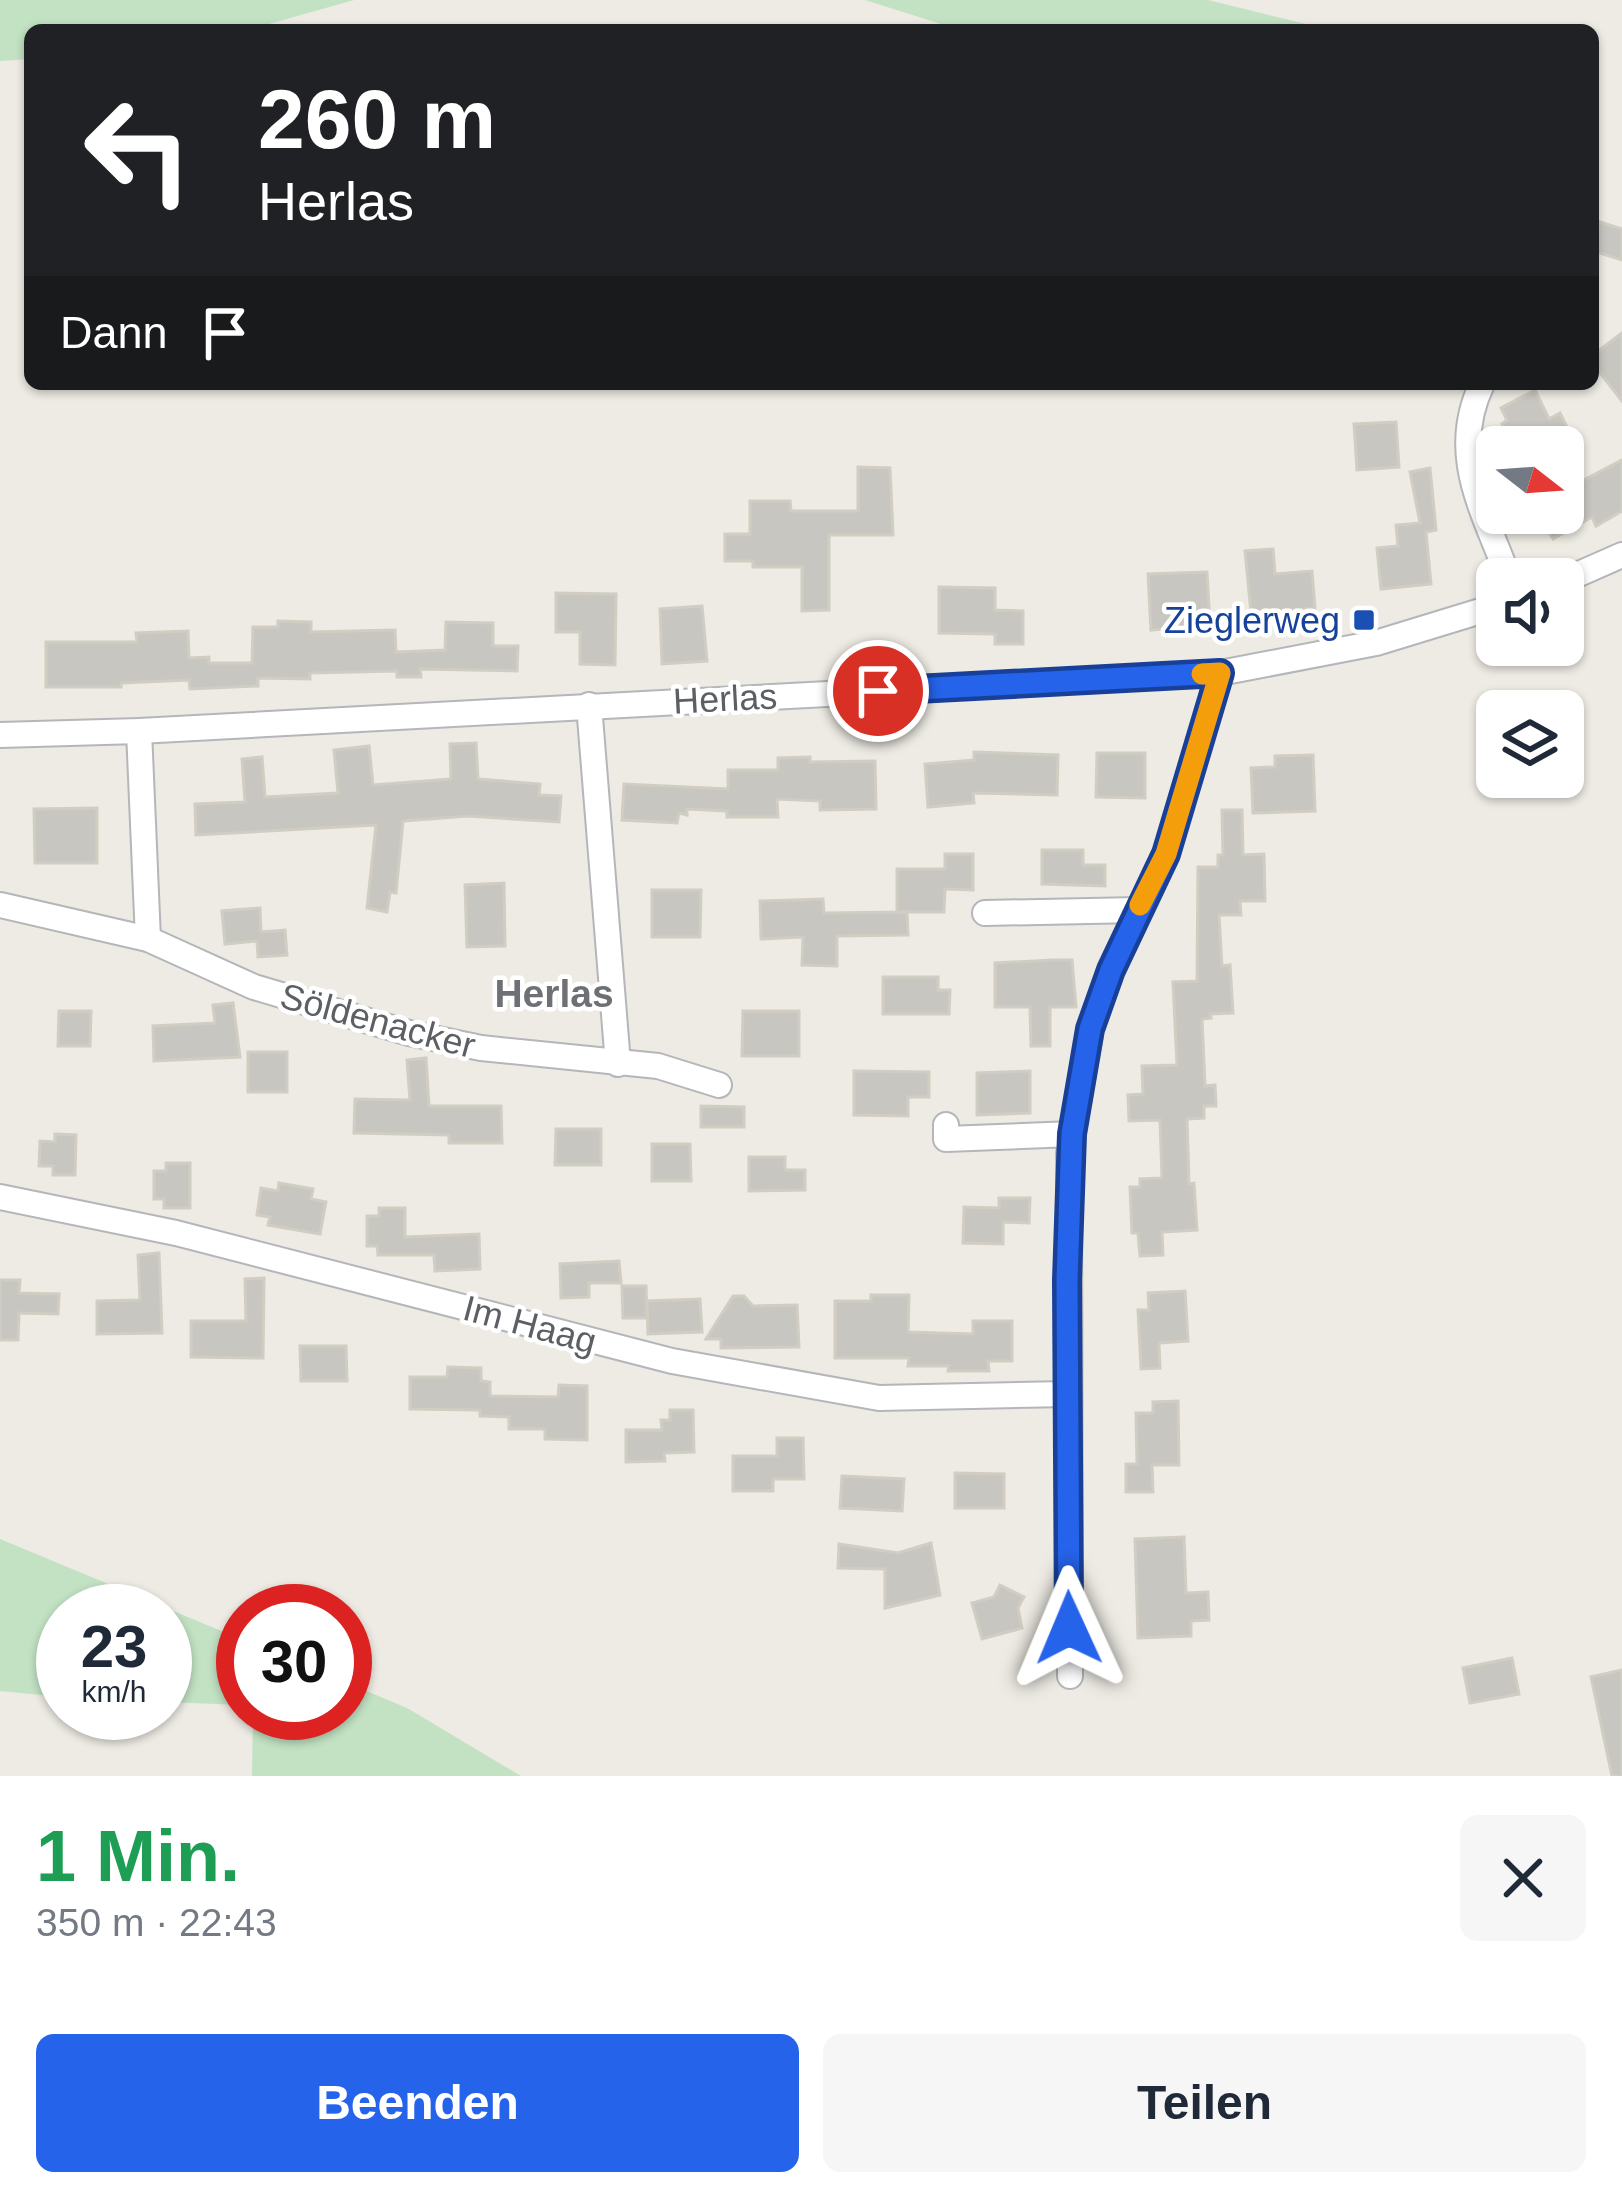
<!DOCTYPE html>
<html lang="de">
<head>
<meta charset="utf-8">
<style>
	body { margin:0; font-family:Arial,sans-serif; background:#f6f6f7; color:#1f2937; height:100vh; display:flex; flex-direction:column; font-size:45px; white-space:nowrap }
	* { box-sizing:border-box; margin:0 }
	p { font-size:39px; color:#747a83 }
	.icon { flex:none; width:66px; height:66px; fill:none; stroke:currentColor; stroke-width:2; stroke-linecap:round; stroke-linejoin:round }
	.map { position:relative; height:1776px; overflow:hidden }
	.panel { display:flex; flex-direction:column; background:#fff; flex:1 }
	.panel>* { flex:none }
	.top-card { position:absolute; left:24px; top:24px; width:1575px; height:366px; border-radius:18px; box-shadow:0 3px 9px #0004; background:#202124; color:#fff; overflow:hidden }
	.needle { width:78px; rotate:107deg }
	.buttons { position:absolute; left:1476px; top:426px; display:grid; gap:24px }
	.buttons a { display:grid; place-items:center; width:108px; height:108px; border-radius:18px; background:#fff; box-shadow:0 3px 9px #0004; font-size:60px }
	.speed { position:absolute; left:36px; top:1584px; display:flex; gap:24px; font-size:60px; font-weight:700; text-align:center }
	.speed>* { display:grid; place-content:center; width:156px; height:156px; border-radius:50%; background:#fff; box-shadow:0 3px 9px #0004; line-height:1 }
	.speed small { font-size:30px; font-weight:400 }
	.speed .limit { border:18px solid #d22; background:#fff; color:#111 }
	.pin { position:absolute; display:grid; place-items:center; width:102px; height:102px; color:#fff; margin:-51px; border:6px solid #fff; border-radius:50%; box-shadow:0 3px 12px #0007 }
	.me { position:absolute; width:132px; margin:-66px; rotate:359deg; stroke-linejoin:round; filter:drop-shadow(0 0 9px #0008) }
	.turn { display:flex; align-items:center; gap:42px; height:252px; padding:0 36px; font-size:54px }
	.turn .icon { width:156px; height:156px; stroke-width:2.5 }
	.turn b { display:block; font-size:84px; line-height:102px }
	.then { display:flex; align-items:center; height:114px; padding:0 36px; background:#0003; gap:24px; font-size:45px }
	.round { display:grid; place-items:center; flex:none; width:126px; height:126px; border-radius:18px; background:#f6f6f7 }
	.headline { display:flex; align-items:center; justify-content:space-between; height:204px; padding:0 36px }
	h1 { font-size:72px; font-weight:600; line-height:90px; color:#1e9e55 }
	.primary-button { display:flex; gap:24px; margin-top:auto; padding:24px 36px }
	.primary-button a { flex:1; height:138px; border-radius:18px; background:#2563eb; color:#fff; font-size:48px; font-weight:600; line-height:138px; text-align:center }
	.primary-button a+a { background:#f6f6f7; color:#1f2937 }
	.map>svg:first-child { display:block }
	.green { fill:#c2e2c3 }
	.building { fill:#c8c6c0; stroke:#d1cdc2; stroke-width:3 }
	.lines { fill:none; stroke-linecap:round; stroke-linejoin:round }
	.street-casing { stroke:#b4b6b9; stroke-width:28 }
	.street { stroke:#fff; stroke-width:24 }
	.route-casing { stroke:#184099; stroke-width:30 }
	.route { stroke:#2563eb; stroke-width:21 }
	.slow { stroke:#f59e0b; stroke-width:21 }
	.transit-dot { fill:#1a4fb4; stroke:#fff; stroke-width:4.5 }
	.labels { text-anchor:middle; stroke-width:9; stroke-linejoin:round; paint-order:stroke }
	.transit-label { font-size:36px; fill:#164399; stroke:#fff; text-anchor:end }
	.street-label { font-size:36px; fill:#5c5f63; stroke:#fff }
	.neighbourhood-label { font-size:39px; font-weight:bold; fill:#6d7075; stroke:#fff }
</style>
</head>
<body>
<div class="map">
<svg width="1622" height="1776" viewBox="0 0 1622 1776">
	<rect width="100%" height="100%" fill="#edebe3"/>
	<g class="green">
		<polygon points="0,0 354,0 248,30 30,30 30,59 0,61"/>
		<polygon points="865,0 1208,0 1330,30 960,30"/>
		<polygon points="0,1539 243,1640 243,1705 165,1702 165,1611 63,1611 63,1697 0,1691"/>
		<polygon points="345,1682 407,1708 521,1776 252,1776 253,1713 345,1713"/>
	</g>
	<g class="building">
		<polygon points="1600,222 1622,229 1622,260 1593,251"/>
		<polygon points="1622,333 1622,401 1593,364 1593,355"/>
		<polygon points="1535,390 1549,419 1560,413 1571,435 1548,447 1485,447 1506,433 1502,424 1507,420 1501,408"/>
		<polygon points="1396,422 1399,467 1357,470 1354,424"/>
		<polygon points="1622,460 1622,511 1596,526 1592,517 1553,539 1538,513 1563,513 1563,491"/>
		<polygon points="858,467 890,468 893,535 829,535 829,610 802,611 802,567 753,567 753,561 725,561 725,534 750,534 750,501 790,501 791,511 858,511"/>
		<polygon points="1430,468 1436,530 1426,532 1431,584 1381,589 1377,548 1398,546 1396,525 1420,523 1410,472"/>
		<polygon points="1273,549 1275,574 1312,571 1315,608 1251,613 1245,551"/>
		<polygon points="1207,572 1210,625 1151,630 1148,574"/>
		<polygon points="939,587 995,588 995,610 1023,611 1023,644 995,644 995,634 939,633"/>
		<polygon points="556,593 616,594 615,665 580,664 580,632 556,632"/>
		<polygon points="702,606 707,661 662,664 660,609"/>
		<polygon points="278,621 311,622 311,632 395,630 396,652 445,650 446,622 493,623 493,646 518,646 517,671 420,669 421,677 397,677 397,671 310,673 310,679 258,678 258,686 190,689 189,680 121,683 121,687 46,687 46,642 137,642 136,633 188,631 189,658 209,657 209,663 252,663 253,627 278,627"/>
		<polygon points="476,743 478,779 540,784 539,795 561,796 559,822 468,816 403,821 396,893 390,892 387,912 367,908 376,825 196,835 195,804 245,802 242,759 262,757 265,797 338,793 334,750 369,746 373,785 451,779 450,744"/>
		<polygon points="974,752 1058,755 1057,795 973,793 974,803 928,807 925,764 974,760"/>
		<polygon points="1097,753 1145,753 1145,798 1096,797"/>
		<polygon points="1313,755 1315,811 1253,813 1251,768 1275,767 1275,756"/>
		<polygon points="810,757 810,762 875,761 876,809 820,810 820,801 777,799 778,817 727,817 727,811 687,809 687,815 679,813 677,823 622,820 624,784 728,789 728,770 778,770 778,758"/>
		<polygon points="97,808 97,863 35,863 34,809"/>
		<polygon points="1222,810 1242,810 1243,855 1264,854 1265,901 1240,901 1241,915 1219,915 1222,966 1230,965 1233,1013 1210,1014 1211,1018 1202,1019 1205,1086 1215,1085 1216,1106 1204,1106 1204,1118 1187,1119 1189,1184 1194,1183 1197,1230 1162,1232 1163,1255 1140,1256 1138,1233 1132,1233 1130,1187 1140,1187 1140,1179 1162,1178 1160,1120 1129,1121 1128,1095 1143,1094 1142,1066 1177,1065 1173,982 1197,981 1198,867 1218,867 1218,855 1223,855"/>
		<polygon points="1042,850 1083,850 1083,865 1105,865 1105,886 1042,884"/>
		<polygon points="945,854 973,854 973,890 945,889 944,912 897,912 897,869 945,869"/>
		<polygon points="504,883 505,946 467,947 465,885"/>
		<polygon points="652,890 701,890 700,937 652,937"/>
		<polygon points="823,899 824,913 907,912 908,935 837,936 837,966 802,965 803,937 761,939 760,901"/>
		<polygon points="260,908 261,932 285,930 287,955 258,957 257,941 225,944 222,911"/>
		<polygon points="1052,960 1072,960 1076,1007 1050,1007 1050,1046 1031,1046 1030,1007 995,1007 995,963"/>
		<polygon points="883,977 938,977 938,990 950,990 949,1014 883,1014"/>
		<polygon points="233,1003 240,1057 154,1061 153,1026 215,1023 213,1005"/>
		<polygon points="59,1011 91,1011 90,1046 58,1046"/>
		<polygon points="743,1011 799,1011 799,1056 742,1056"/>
		<rect x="248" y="1052" width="39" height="40"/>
		<polygon points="426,1058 429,1106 501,1106 502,1143 449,1143 449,1135 354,1133 355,1099 410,1100 407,1060"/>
		<polygon points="854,1071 929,1072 929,1097 908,1097 908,1116 854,1115"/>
		<polygon points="1030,1071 1030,1113 977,1115 977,1073"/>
		<polygon points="701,1106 744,1107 744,1127 701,1127"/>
		<polygon points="556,1129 601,1129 601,1165 555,1165"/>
		<polygon points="55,1134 76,1135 75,1175 53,1175 53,1166 39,1166 40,1141 55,1142"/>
		<polygon points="652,1144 690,1144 691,1181 652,1181"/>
		<polygon points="749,1157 785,1157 785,1170 805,1170 805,1190 749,1191"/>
		<polygon points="166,1163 190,1163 190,1208 164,1208 164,1199 154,1199 154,1171 166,1171"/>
		<polygon points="279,1183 313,1189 311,1199 326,1202 320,1234 268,1225 270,1217 257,1215 261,1188 278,1191"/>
		<polygon points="999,1198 1030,1198 1029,1223 1003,1222 1003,1244 963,1243 964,1207 999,1208"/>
		<polygon points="379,1208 405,1208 405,1237 479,1234 480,1269 435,1271 434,1255 378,1255 377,1246 367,1246 367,1216 379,1216"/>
		<polygon points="159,1253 162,1333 97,1334 97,1301 140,1300 138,1255"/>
		<polygon points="619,1261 621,1283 589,1283 589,1297 561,1298 560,1264"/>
		<polygon points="264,1278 263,1358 191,1357 191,1321 246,1321 245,1279"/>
		<polygon points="0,1280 20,1280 19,1293 59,1294 58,1314 19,1313 18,1340 0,1340"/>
		<polygon points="622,1286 646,1286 647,1318 623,1318"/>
		<polygon points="1185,1291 1188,1341 1159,1343 1160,1368 1141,1369 1138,1310 1149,1310 1148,1293"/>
		<polygon points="871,1295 909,1295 908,1332 973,1334 973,1321 1012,1321 1012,1361 988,1361 989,1371 948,1371 949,1366 908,1366 909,1358 835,1358 835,1301 871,1301"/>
		<polygon points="733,1296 744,1296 753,1306 797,1305 799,1347 721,1348 721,1339 706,1339"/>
		<polygon points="700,1299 702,1332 648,1334 647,1301"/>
		<polygon points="300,1346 346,1346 347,1381 301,1381"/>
		<polygon points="448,1367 481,1368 481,1381 490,1382 490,1396 558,1397 559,1385 587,1386 587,1440 545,1439 545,1429 509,1429 509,1417 480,1416 480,1410 410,1409 410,1377 447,1377"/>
		<polygon points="1178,1401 1179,1465 1152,1465 1153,1492 1126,1492 1126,1464 1137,1464 1136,1413 1153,1413 1153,1402"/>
		<polygon points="670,1410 693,1410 694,1452 664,1453 665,1461 626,1462 626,1430 662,1430 661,1420 670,1420"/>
		<polygon points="777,1438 803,1438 804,1479 773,1479 773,1491 733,1491 733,1456 777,1456"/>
		<polygon points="955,1473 1004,1474 1004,1508 955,1508"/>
		<polygon points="842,1476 904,1479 902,1511 840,1508"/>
		<polygon points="1184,1537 1186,1593 1208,1592 1209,1620 1191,1621 1191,1636 1138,1638 1135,1539"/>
		<polygon points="931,1543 940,1595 885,1608 885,1569 838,1568 839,1544 898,1553"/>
		<polygon points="1000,1585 1024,1597 1018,1608 1022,1628 982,1639 972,1603 994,1597"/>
		<polygon points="1512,1658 1519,1694 1470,1703 1463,1668"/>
		<polygon points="1622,1670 1622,1776 1612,1776 1591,1677"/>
	</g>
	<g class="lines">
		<g class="street-casing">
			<g id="street">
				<path d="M1482 384C1448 455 1484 511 1509 579"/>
				<polyline points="1563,581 1622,555"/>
				<polyline points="589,705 618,1064"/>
				<polyline points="139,731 148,939"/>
				<polyline points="0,735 139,731 1220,673 1376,643 1497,606"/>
				<polyline points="0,905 148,939 254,987 409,1033 481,1048 658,1066 719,1085"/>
				<polyline points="985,913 1138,910"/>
				<polyline points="946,1125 946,1139 1073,1134"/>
				<polyline points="0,1197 176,1233 672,1361 879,1398 1067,1394"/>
				<polyline points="1070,1676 1069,1153 1091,1029 1111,971 1166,853 1220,673"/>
			</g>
		</g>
		<use href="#street" class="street"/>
	</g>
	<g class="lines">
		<g class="route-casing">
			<polyline id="route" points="878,691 1220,673 1166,854 1111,970 1090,1029 1072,1134 1067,1280 1069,1628"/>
		</g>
		<use href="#route" class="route"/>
		<polyline class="slow" points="1140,905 1166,854 1220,673 1202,674"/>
	</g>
	<rect class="transit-dot" x="1352" y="608" width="24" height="24" rx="6"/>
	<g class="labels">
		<g class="transit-label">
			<text x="1340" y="633">Zieglerweg</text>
		</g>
		<g class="street-label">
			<text transform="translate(725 698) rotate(-3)" y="13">Herlas</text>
			<text transform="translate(378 1020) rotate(15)" y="13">Söldenacker</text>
			<text transform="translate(530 1324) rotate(15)" y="13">Im Haag</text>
		</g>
		<g class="neighbourhood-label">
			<text x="554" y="1007">Herlas</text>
		</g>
	</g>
</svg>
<div class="buttons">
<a><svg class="needle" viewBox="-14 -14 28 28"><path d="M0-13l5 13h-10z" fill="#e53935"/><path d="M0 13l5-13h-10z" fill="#747a83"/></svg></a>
<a><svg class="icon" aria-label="sound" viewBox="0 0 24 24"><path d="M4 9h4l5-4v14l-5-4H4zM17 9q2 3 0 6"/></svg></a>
<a><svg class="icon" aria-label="layers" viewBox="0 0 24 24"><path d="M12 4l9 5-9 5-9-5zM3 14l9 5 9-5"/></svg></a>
</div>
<div class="speed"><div>23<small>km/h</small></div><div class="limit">30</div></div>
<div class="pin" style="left:878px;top:691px;background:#d93025"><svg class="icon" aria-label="arrive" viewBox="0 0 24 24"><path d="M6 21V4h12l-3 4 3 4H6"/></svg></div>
<svg class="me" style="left:1069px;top:1628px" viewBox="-20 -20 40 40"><path d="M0-17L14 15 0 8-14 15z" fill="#2563eb" stroke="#fff" stroke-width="4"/></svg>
<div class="top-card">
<div class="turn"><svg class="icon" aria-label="left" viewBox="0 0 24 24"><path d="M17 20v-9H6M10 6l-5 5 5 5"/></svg><div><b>260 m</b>Herlas</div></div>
<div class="then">Dann<svg class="icon" aria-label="arrive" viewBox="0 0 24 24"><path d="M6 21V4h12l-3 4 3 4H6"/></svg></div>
</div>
</div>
<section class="panel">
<div class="headline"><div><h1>1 Min.</h1><p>350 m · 22:43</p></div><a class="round"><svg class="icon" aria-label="close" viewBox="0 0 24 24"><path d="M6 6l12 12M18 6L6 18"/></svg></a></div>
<div class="primary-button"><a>Beenden</a><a>Teilen</a></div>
</section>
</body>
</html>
